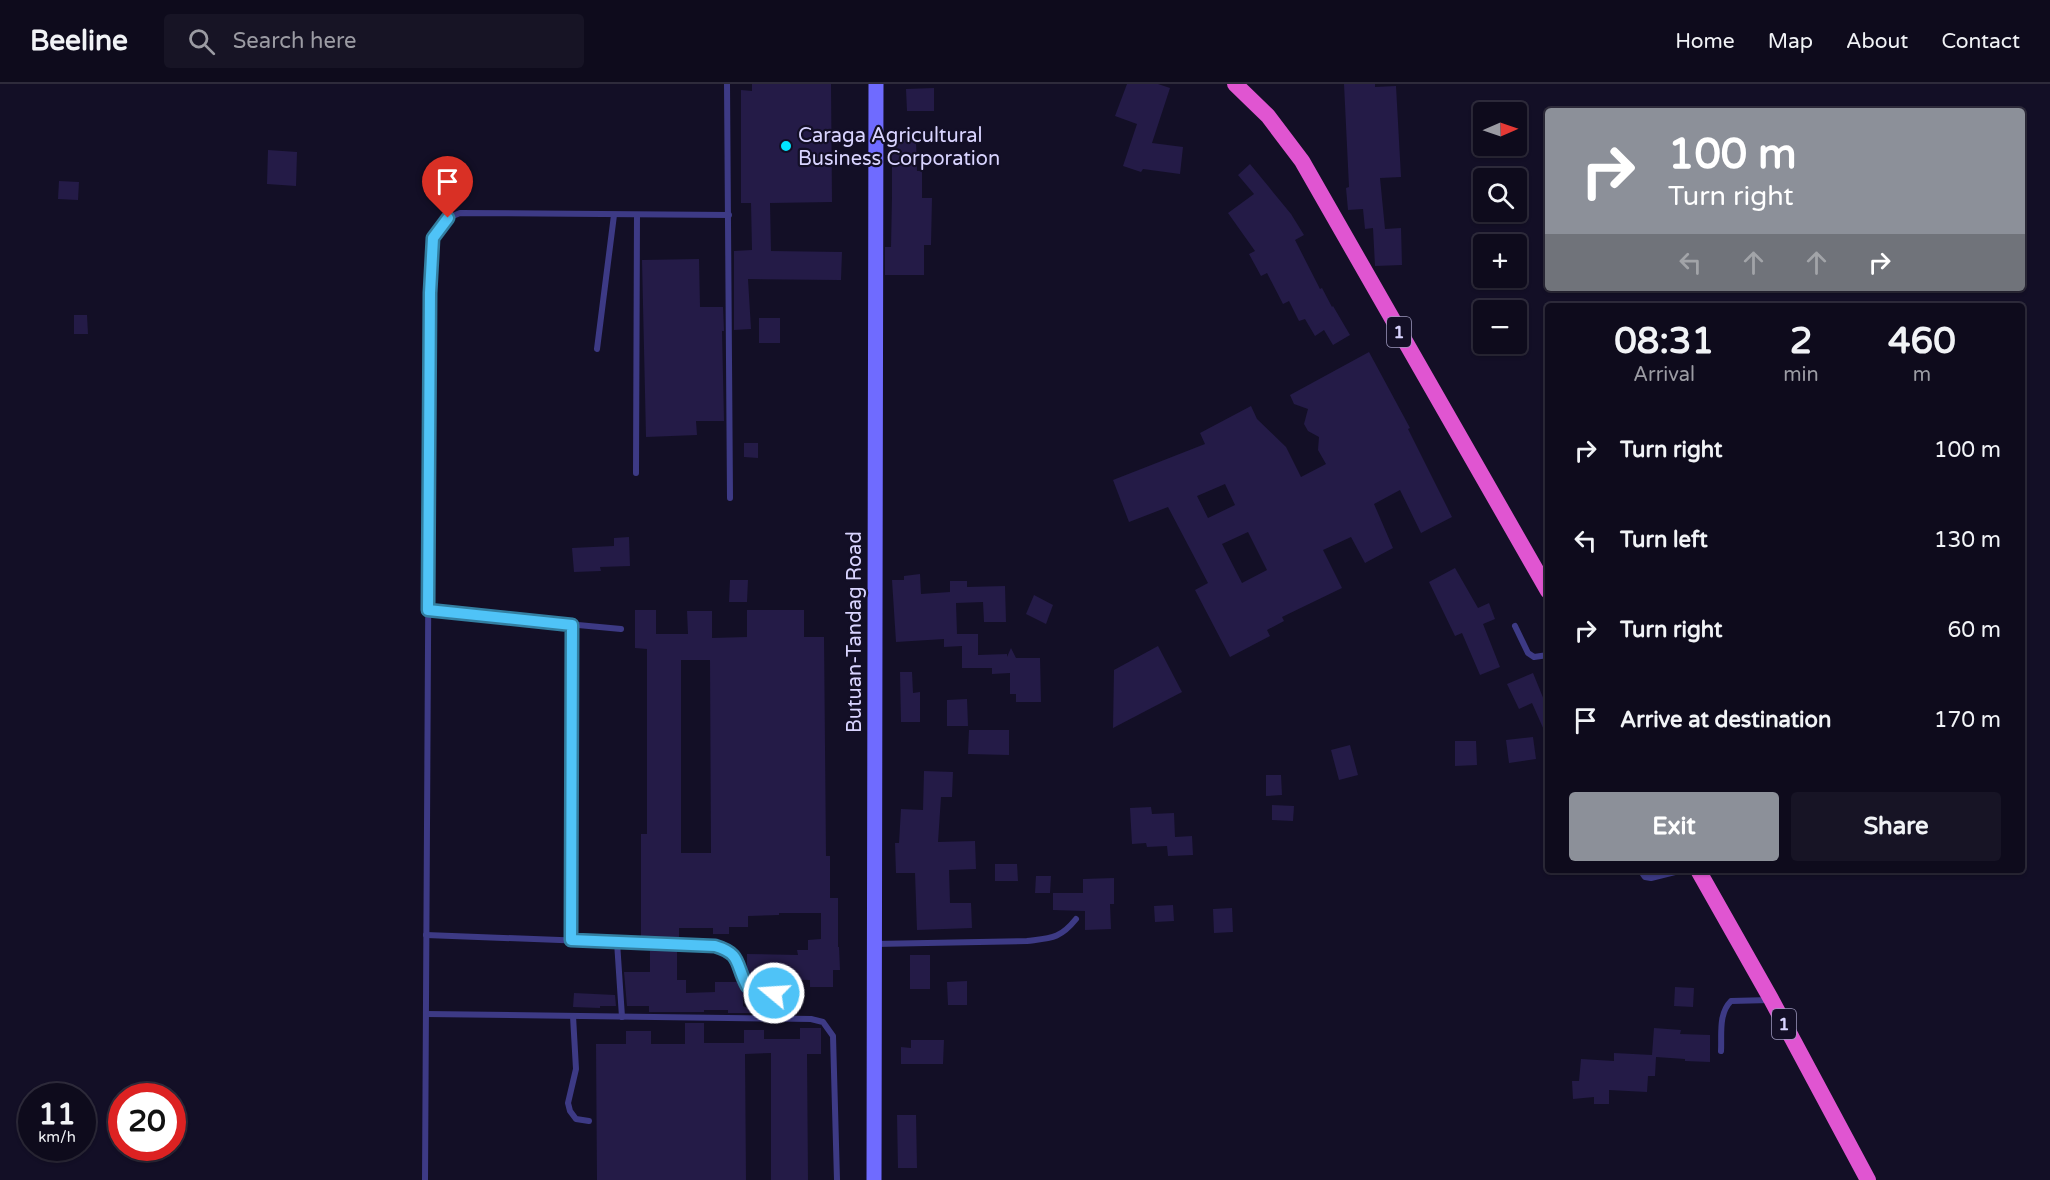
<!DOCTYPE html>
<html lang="en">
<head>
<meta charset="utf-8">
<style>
	body { margin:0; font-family:"Varela Round",sans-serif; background:#171425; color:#f1f3f6; height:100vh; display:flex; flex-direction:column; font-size:22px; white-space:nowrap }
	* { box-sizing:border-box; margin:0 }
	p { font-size:20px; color:#9b9ba3 }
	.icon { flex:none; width:33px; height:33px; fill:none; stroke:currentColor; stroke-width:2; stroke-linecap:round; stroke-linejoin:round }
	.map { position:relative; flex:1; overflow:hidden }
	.details { position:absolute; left:1545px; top:219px; width:480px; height:570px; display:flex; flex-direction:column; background:#0e0b1c; border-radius:6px; box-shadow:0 2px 4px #0004,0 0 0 2px #2e2b3b }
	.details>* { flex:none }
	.hud { position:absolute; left:1545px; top:24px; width:480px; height:183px; border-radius:6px; box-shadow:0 2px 4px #0004,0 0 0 2px #2e2b3b; background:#8c9099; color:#fff; overflow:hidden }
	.needle { width:39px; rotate:88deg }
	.tools { position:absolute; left:1473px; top:18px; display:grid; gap:12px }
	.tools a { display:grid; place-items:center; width:54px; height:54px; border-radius:6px; background:#0e0b1c; box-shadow:0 2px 4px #0004,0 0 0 2px #2e2b3b; font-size:30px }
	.speed { position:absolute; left:18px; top:999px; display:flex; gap:12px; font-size:30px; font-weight:700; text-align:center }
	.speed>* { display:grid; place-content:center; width:78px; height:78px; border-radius:50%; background:#0e0b1c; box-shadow:0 2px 4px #0004,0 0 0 2px #2e2b3b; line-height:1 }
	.speed small { font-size:15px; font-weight:400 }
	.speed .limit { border:9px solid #d22; background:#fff; color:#111 }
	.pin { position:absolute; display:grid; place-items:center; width:51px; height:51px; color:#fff; margin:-62px -26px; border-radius:50% 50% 50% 0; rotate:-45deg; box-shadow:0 0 6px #0007 }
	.pin .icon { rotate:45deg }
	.me { position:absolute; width:66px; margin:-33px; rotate:288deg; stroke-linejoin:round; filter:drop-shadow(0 0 4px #0008) }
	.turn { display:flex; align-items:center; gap:21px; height:126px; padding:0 24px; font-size:27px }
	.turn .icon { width:78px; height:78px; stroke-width:2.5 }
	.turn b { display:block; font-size:42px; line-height:51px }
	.lanes { display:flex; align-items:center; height:57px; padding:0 24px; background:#0003; justify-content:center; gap:30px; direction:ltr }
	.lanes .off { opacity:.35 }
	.eta { display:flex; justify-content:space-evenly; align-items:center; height:102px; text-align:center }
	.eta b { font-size:36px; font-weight:700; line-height:42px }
	.cta { display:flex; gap:12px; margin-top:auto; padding:12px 24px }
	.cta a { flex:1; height:69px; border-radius:6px; background:#8c9099; color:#fff; font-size:24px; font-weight:700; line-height:69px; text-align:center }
	.cta a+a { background:#171425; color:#f1f3f6 }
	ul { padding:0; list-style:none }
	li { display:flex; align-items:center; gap:18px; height:90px; padding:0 24px }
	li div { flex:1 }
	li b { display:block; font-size:22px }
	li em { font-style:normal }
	header { display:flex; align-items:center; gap:36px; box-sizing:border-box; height:84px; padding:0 30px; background:#0e0b1c; border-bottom:2px solid #2e2b3b }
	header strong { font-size:28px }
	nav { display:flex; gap:33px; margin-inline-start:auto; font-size:21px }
	.search { width:420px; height:54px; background:#171425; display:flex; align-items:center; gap:15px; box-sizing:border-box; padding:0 21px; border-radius:6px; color:#9b9ba3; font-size:22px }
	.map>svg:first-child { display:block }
	.building { fill:#241b47; fill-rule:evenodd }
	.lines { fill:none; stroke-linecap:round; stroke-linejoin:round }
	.service { stroke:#3d3a85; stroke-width:6 }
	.secondary { stroke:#6f6bff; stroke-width:15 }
	.trunk { stroke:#e055d1; stroke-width:16 }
	.route-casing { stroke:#337fa1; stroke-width:15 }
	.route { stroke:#4fc3f7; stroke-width:10 }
	.poi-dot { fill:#00e5ff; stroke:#130f26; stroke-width:2 }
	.labels { text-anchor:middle; stroke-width:4.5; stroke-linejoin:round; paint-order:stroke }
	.shield { fill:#130f26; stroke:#9e99be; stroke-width:1.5 }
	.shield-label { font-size:18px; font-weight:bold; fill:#d9d4ff }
	.poi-label { font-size:20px; fill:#d9d4ff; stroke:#130f26; text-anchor:start }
	.street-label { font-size:20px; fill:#d9d4ff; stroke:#130f26 }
</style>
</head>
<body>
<header>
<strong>Beeline</strong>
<div class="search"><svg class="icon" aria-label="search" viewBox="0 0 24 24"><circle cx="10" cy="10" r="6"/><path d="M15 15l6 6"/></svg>Search here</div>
<nav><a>Home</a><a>Map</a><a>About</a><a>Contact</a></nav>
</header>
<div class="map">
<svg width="2050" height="1096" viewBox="0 0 2050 1096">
	<rect width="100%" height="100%" fill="#130f26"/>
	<g class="building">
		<polygon points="752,0 831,0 832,118 770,119 771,167 842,168 841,196 748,195 751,245 734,246 734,167 752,166 751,119 741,119 741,6 752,7"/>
		<polygon points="1127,0 1158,0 1170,4 1152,59 1183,63 1180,90 1143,85 1141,88 1123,82 1137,40 1115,32"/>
		<polygon points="1344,0 1375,0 1375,3 1396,2 1401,93 1380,94 1385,145 1401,144 1402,181 1375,182 1373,144 1365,145 1363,125 1348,126 1346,104 1349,103"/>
		<polygon points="934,4 934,27 907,27 906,5"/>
		<polygon points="889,56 916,56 917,87 922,87 922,114 932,114 931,161 924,161 924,191 885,191 885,163 891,163 892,113 892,79 889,79"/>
		<polygon points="268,66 297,68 296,102 267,100"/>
		<polygon points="1250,80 1291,130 1304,151 1295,156 1320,205 1322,204 1332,223 1333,222 1350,251 1333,261 1324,246 1315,252 1305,235 1299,237 1289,217 1283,220 1267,189 1261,192 1249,170 1255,167 1228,129 1254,110 1238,91"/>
		<polygon points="59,97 79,98 78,116 58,115"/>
		<polygon points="699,175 700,223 723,223 724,247 722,247 724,337 696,337 697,351 646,353 642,176"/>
		<polygon points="74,231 87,231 88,250 74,250"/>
		<rect x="759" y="234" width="21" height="25"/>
		<path d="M1369 268 1410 344 1408 345 1452 433 1421 449 1400 406 1374 420 1393 464 1365 479 1351 453 1323 466 1342 504 1282 533 1284 537 1267 546 1270 552 1230 573 1195 506 1208 499 1168 423 1129 438 1113 396 1205 360 1200 349 1251 322 1257 335 1286 363 1301 393 1326 380 1318 366 1319 353 1308 347 1304 340 1308 325 1294 320 1290 311ZM1225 400 1235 421 1208 434 1197 412ZM1248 448 1267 486 1242 499 1222 460Z"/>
		<polygon points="744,359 758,359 758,374 744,373"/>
		<polygon points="629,453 630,482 600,483 601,487 574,488 572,464 614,462 614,454"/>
		<polygon points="1455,484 1478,524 1489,519 1495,535 1483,540 1500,583 1480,591 1462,549 1455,552 1429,498"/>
		<polygon points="920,490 921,510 950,508 950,497 967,497 967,503 1005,502 1006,538 984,538 983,518 956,519 957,550 978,550 978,571 1007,570 1007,573 1011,564 1016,574 1040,574 1041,618 1016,618 1016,610 1010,610 1010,589 992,590 992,584 962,584 962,562 944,563 944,555 896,558 892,496 904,496 904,492"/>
		<polygon points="730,496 748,496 747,518 729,518"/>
		<polygon points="1034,511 1053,521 1046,540 1026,530"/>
		<path d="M635 526H656V550H688L687 527H712V554L747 553V526H804V553H824L826 772H830V814H838V863H839L840 886H833V903H810V896L750 895 747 888V870L798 871 797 866H808V856L821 855V829H779V831L748 832V843H729V850H713V844H679V855L641 854V750H647V565L635 564ZM681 576H710L711 769H681Z"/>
		<polygon points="1158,562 1182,608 1113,644 1114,586"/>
		<polygon points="900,588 912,588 913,609 920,608 920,638 901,638"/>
		<polygon points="1533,589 1544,616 1548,614 1548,655 1532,619 1519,625 1507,600"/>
		<polygon points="967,615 968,642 947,642 947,616"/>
		<polygon points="969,646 1009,646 1009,671 968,670"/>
		<polygon points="1533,653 1536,675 1509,679 1506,656"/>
		<polygon points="1455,657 1476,657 1477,681 1455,682"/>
		<polygon points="1350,661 1358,691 1339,696 1331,666"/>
		<polygon points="924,687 953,688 952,713 941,713 938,758 975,757 976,785 949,786 950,819 971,819 972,844 917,846 915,789 896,789 895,759 899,759 901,725 923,726"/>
		<polygon points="1266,691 1281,691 1282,711 1266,712"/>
		<polygon points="1272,721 1294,722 1293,737 1272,736"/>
		<polygon points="1151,723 1152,730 1174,729 1175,753 1192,752 1193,771 1168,772 1167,762 1147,763 1146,759 1132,760 1130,724"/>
		<polygon points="995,780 1017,780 1018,797 995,797"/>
		<polygon points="1036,792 1051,792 1050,809 1035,809"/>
		<polygon points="1114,794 1114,820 1110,820 1111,845 1085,846 1085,827 1053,826 1053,809 1083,809 1083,795"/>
		<polygon points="1173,821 1174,837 1155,838 1154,822"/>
		<polygon points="1232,824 1233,848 1214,849 1213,825"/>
		<polygon points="650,865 677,866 677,896 686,896 686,909 715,908 715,898 740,898 743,903 743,922 759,929 728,929 728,926 704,926 704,928 649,928 649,922 627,922 624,888 650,888"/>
		<rect x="910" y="871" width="20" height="34"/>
		<polygon points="967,897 967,921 948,921 947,898"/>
		<polygon points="1675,903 1694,904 1693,923 1674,922"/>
		<polygon points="574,909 615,911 616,922 600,922 600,924 573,923"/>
		<polygon points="685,939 704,939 704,959 744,959 744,946 764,946 764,955 800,955 800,944 821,944 821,970 807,970 808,1096 771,1096 771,969 745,970 746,1096 597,1096 596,960 626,960 626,947 651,947 651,960 685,960"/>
		<polygon points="1654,944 1681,946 1680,950 1710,951 1710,978 1685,977 1685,975 1656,973 1655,992 1648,992 1647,1008 1609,1006 1609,1020 1594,1020 1594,1013 1573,1015 1572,997 1579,997 1581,975 1614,977 1614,969 1652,971"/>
		<polygon points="911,956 944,956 943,980 901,980 901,963 911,964"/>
		<polygon points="897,1031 916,1031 917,1084 898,1084"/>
	</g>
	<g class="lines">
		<g class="service">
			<polyline points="727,0 730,414"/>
			<polyline points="597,265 614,131"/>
			<polyline points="636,389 637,131"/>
			<polyline points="428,527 621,545"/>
			<polyline points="1515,542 1528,569 1534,573 1548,571"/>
			<polyline points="1640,786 1645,793 1651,794 1683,786"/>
			<path d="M426 851 715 862C743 870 735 881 748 902L777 911 779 914 781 935"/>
			<polyline points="571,856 572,541"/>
			<polyline points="617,858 622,933"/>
			<path d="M875 860 1027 857C1051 854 1060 855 1076 835"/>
			<polyline points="426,930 811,935 823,938 833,952 837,1096"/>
			<polyline points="573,932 576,985 568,1019 570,1027 576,1035 589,1037"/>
			<path d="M1721 967C1722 951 1718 930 1731 917L1770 916"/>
			<polyline points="425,1096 430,209 433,154 448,134 460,129 729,131"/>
		</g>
		<polyline class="secondary" points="874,1096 876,0"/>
		<g class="trunk">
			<polyline points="1235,0 1268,32 1302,77 1548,507"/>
			<polyline points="1698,786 1771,915 1868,1096"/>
		</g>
	</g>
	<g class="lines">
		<g class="route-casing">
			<path id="route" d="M448 134 433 154 430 209 428 526 572 541 571 856 715 862C742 870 735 880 747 902L751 905 774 909"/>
		</g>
		<use href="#route" class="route"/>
	</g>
	<circle class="poi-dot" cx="786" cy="62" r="6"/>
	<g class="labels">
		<g class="shield">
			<rect x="1387" y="233" width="24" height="30" rx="4.5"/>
			<rect x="1772" y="925" width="24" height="30" rx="4.5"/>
		</g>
		<g class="shield-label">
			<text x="1399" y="254">1</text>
			<text x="1784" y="946">1</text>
		</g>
		<g class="poi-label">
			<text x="798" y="58">Caraga Agricultural<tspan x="798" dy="23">Business Corporation</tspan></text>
		</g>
		<g class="street-label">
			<text transform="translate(854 548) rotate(-90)" y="7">Butuan-Tandag Road</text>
		</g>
	</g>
</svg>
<div class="tools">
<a><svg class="needle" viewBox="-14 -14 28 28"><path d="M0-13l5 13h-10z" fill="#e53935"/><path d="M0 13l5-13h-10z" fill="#9b9ba3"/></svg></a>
<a><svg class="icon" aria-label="search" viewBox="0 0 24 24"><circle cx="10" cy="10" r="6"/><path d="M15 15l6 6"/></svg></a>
<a>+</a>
<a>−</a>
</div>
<div class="speed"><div>11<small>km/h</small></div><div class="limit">20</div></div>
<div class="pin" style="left:448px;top:134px;background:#d93025"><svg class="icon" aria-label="arrive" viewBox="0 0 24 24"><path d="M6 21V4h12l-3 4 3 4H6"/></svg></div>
<svg class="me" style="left:774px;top:909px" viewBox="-20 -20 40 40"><circle r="17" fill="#4fc3f7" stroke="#fff" stroke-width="3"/><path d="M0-11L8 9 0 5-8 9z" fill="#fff"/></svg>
<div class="hud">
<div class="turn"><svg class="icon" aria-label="right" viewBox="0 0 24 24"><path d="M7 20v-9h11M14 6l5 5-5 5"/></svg><div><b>100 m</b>Turn right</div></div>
<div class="lanes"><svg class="icon off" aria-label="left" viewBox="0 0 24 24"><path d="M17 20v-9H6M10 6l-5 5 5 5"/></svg><svg class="icon off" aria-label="ahead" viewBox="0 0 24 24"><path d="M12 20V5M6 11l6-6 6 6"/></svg><svg class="icon off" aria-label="ahead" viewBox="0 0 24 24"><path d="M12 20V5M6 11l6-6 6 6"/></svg><svg class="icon" aria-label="right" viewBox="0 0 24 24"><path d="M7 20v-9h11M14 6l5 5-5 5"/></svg></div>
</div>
<section class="details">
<div class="eta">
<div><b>08:31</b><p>Arrival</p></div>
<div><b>2</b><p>min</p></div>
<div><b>460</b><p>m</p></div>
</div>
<ul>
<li><svg class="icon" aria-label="right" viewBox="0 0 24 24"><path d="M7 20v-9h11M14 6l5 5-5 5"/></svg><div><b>Turn right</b></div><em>100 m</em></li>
<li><svg class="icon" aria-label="left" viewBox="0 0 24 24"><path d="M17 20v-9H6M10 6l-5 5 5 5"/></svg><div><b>Turn left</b></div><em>130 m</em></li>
<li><svg class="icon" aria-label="right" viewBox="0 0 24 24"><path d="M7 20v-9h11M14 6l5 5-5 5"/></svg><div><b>Turn right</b></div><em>60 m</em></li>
<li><svg class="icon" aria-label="arrive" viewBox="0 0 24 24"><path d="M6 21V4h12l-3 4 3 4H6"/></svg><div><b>Arrive at destination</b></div><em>170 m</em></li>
</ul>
<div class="cta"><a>Exit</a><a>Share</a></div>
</section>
</div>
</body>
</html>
